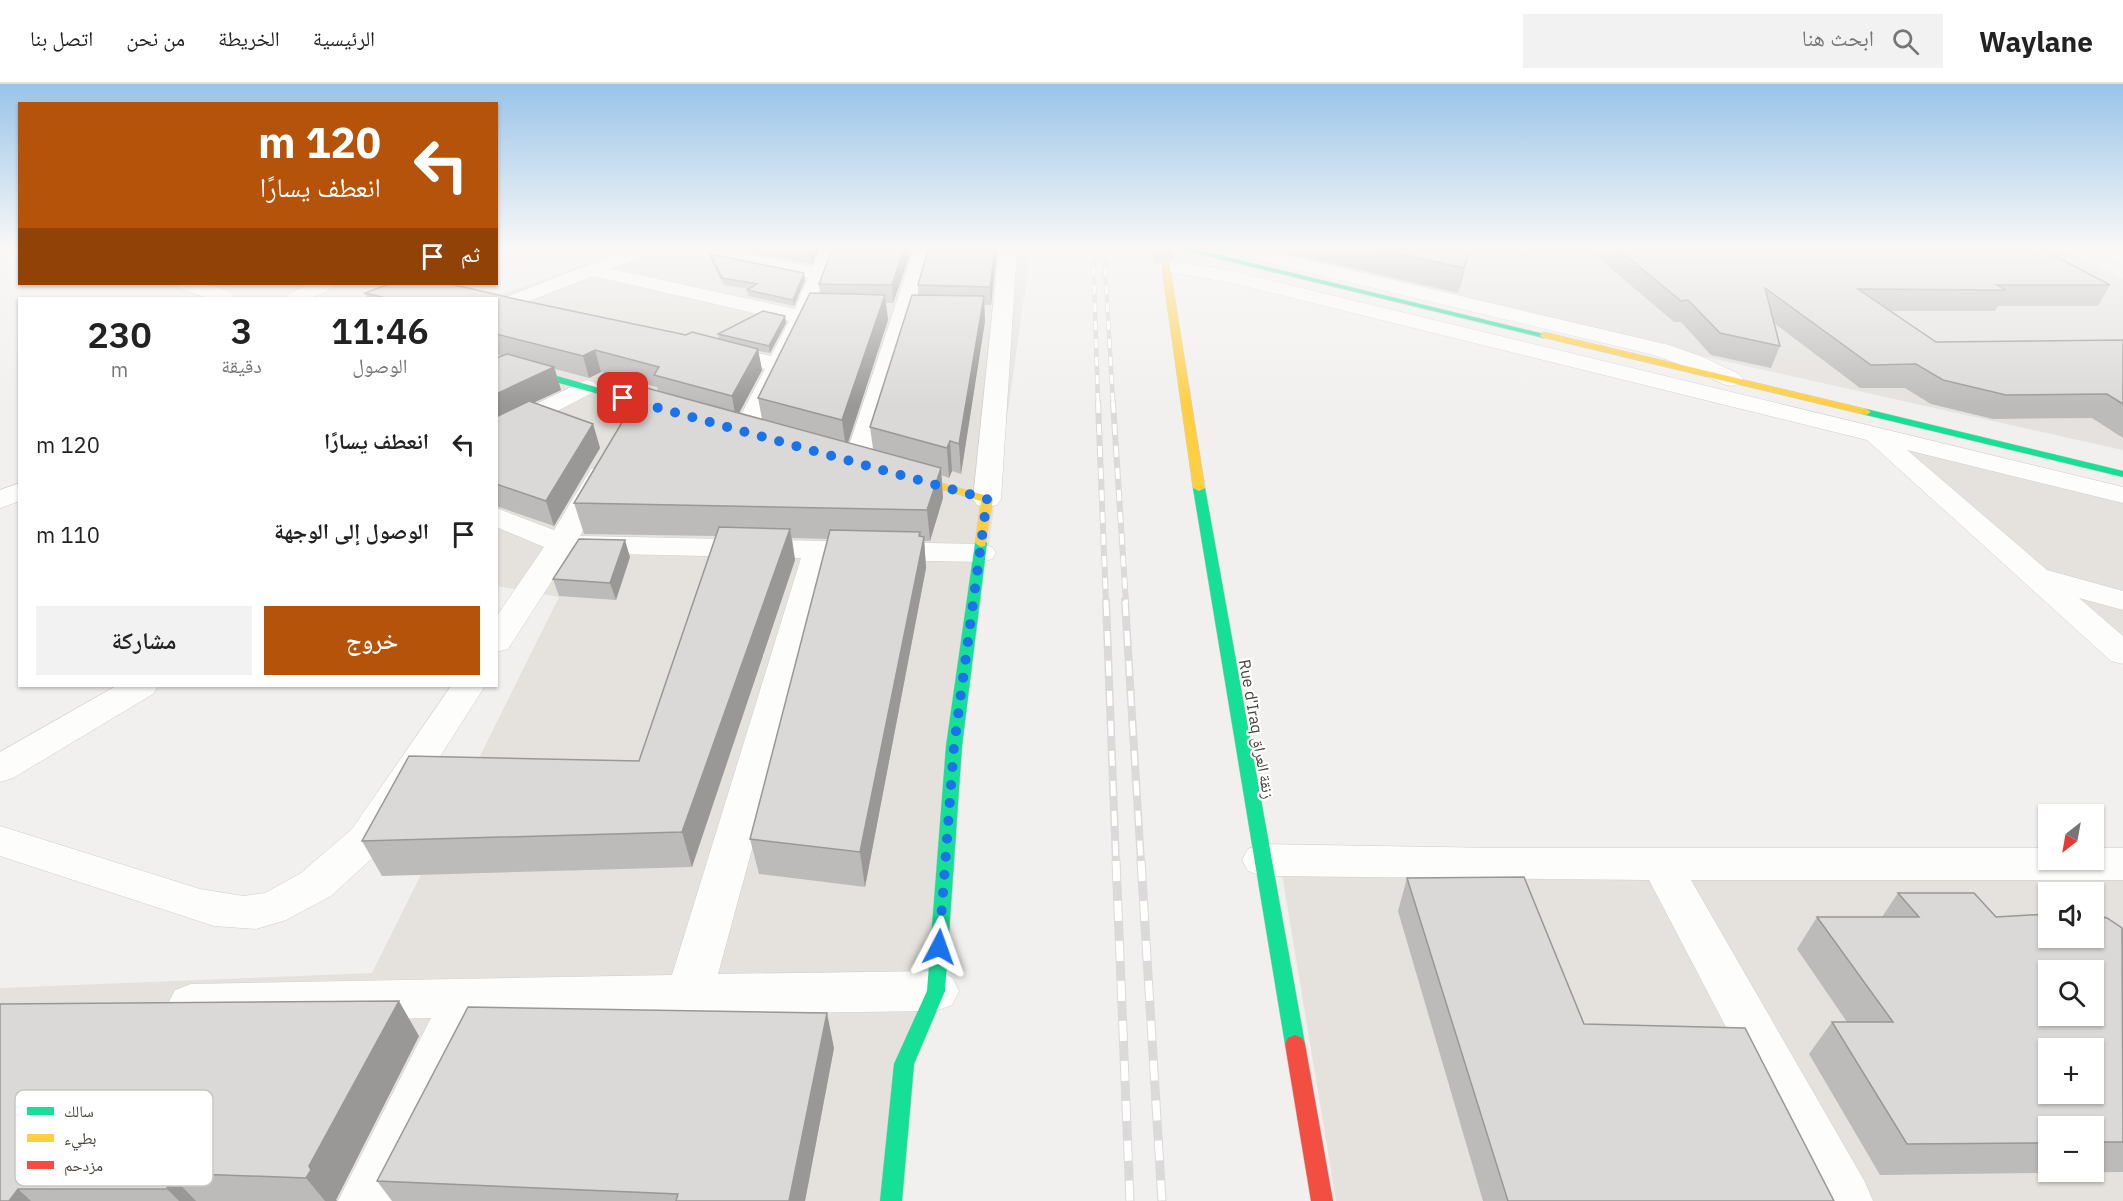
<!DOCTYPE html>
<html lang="ar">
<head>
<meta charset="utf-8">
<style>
	body { margin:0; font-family:"IBM Plex Sans","Noto Naskh Arabic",sans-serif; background:#f2f2f2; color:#222; direction:rtl; height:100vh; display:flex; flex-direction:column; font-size:22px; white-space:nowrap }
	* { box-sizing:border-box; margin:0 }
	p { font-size:20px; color:#767676 }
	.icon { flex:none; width:33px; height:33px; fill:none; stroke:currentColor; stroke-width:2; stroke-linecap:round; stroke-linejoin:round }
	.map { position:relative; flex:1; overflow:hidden; direction:ltr }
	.side { position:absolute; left:18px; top:213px; width:480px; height:390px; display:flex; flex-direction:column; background:#fff; border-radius:0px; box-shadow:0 2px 4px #0004; direction:rtl }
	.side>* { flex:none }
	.banner { position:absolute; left:18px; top:18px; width:480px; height:183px; border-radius:0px; box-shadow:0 2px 4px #0004; direction:rtl; background:#b45309; color:#fff; overflow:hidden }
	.needle { width:39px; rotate:211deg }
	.tools { position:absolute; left:2038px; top:720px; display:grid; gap:12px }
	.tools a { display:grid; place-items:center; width:66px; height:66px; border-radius:0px; background:#fff; box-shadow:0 2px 4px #0004; font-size:30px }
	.pin { position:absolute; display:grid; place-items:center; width:51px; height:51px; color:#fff; margin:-26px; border-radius:12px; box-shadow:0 3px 9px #0006 }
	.me { position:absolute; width:66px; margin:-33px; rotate:4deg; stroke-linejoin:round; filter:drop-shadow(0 0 4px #0008) }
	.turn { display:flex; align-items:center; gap:21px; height:126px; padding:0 18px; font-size:27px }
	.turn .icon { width:78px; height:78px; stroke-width:2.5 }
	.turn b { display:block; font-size:42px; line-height:51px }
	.then { display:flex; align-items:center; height:57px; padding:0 18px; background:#0003; gap:12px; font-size:22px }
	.eta { display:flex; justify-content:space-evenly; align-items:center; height:102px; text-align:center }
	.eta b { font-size:36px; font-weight:600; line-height:42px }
	.cta { display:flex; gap:12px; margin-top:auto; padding:12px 18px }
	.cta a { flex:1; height:69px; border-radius:0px; background:#b45309; color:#fff; font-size:24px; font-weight:600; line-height:69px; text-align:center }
	.cta a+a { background:#f2f2f2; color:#222 }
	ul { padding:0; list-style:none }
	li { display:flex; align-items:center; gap:18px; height:90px; padding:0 18px }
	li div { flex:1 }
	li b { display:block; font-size:22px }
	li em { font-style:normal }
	header { display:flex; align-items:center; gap:36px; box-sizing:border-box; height:84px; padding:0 30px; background:#fff; border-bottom:2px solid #e0e0e0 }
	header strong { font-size:28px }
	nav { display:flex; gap:33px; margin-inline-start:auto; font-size:21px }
	.search { width:420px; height:54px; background:#f2f2f2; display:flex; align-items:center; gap:15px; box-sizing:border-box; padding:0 21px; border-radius:0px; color:#767676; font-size:22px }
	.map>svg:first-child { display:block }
	.residential { fill:#e5e2dd; fill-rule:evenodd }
	.industrial { fill:#e4e1de }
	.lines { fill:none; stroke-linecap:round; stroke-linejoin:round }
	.secondary-tunnel { stroke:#d0cdca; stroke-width:21; stroke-dasharray:21 10; stroke-linecap:butt }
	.street-casing { stroke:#d0cecb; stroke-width:1 }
	.fast-casing { stroke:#d0cdc6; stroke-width:1 }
	.slow-casing { stroke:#d0cdc6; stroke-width:1 }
	.jam-casing { stroke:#d0cdc6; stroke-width:1 }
	.street { fill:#fdfdfc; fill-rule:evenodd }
	.fast { fill:#16e098; fill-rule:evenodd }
	.slow { fill:#ffcf43; fill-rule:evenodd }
	.jam { fill:#f24e42; fill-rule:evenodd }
	.rail-far3-casing { stroke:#dadada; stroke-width:4.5 }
	.rail-far2-casing { stroke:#dadada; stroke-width:6 }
	.rail-far1-casing { stroke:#dadada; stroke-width:8 }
	.rail-casing { stroke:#dadada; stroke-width:9 }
	.rail-far3 { stroke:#fff; stroke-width:3; stroke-dasharray:9; stroke-linecap:butt }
	.rail-far2 { stroke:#fff; stroke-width:4; stroke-dasharray:11; stroke-linecap:butt }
	.rail-far1 { stroke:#fff; stroke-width:5; stroke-dasharray:15; stroke-linecap:butt }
	.rail { stroke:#fff; stroke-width:7; stroke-dasharray:20; stroke-linecap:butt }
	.wall { fill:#bcbbb9; fill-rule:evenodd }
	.shaded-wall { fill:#999896 }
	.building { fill:#dbd9d7; stroke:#999896; stroke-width:1.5; fill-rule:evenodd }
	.route { stroke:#1a73e8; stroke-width:10; stroke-dasharray:0 18 }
	.labels { text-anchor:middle; stroke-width:4.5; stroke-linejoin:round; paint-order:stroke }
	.street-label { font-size:16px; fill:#48423a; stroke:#fff }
	.key { fill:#fff; stroke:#c8c6c4; stroke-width:1.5 }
	.key-label { font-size:16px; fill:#48423a }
</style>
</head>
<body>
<header>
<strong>Waylane</strong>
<div class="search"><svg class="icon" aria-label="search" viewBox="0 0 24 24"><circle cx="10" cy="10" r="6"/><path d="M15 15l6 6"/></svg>ابحث هنا</div>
<nav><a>الرئيسية</a><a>الخريطة</a><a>من نحن</a><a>اتصل بنا</a></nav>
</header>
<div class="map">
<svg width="2123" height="1117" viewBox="0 0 2123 1117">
	<rect width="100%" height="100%" fill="#f2f0ee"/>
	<g class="residential">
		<polygon points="628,165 1031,165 895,1117 0,1117 0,904 372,889 559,513 497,502 497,212"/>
		<polygon points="1884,354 2123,414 2123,562"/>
		<path d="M1278 766 2049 776H2094L2123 770V1117H1336ZM2049 808H2094V854H2049ZM2049 886H2094V932H2049ZM2049 964H2094V1010H2049ZM2049 1042H2094V1088H2049Z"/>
	</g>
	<polygon class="industrial" points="1222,165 2064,165 2123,195 2123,366"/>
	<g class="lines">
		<polyline class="secondary-tunnel" points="1162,165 1165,178"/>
		<g class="street-casing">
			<g id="street">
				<polygon points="0,165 20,165 20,173 0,169"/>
				<polygon points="628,165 654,165 652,169 612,185 795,225 808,194 693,171 686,169 684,165 723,165 813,183 821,165 839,165 815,226 754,353 745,356 736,353 732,348 765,285 707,271 704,266 707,261 715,259 771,272 789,237 593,192 496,230 496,217"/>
				<polygon points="914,165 932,165 870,377 866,383 857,385 848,383 844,377"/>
				<polygon points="999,165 1017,165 1001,415 997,421 987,423 977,421 973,415"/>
				<polygon points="1227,165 1261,165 1669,261 1703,273 1739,290 1743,295 1739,300 1731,302 1723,300 1687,283 1654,271 1236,171 1229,169"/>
				<polygon points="2097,165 2123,167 2123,180 2099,169"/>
				<polygon points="1167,176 1236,188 2123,403 2123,419 1907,366 2047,486 2123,507 2123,526 2079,514 2123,552 2123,580 2111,577 1867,356 1236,200 1160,186 1157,182 1160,178"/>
				<path d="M175 200C190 198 226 200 235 214H207L178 204Z"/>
				<path d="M309 200H334C323 215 301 216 285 214L288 210Z"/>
				<polygon points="586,296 594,298 598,303 594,308 505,354 496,356 496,339"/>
				<polygon points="600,383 609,385 613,391 580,452 981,460 992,463 996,469 992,475 981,478 831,475 718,890 936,887 952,893 959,907 952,921 936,927 479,933 393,1117 338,1117 431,934 191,940 175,934 168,920 175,906 191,900 672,891 801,474 570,469 508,565 496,568 496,533 544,463 496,443 496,424 554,446 591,385"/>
				<polygon points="20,399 20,417 0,424 0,406"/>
				<polygon points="116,602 158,602 153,610 13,694 0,698 0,668"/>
				<polygon points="451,602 485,602 380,767 331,812 286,836 256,845 214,842 0,772 0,742 200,805 243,812 265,809 301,789 352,745"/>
				<polygon points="1262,760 1499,764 2049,764 2049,776 2094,776 2094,764 2123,764 2123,796 1691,796 1865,1098 1873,1117 1817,1117 1649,796 1262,792 1248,787 1242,776 1248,765"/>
			</g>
		</g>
		<g class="fast-casing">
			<g id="fast">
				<polygon points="1179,165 1194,165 1548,251 1544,254"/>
				<polygon points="496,275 681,327 682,329 677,332 673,331 496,281"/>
				<polygon points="1866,325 2123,387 2123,393 1862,330 1861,328"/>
				<polygon points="1199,401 1205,404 1305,960 1302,966 1295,969 1288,966 1285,960 1193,404"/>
				<polygon points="981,455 987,459 962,662 945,907 914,980 902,1117 880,1117 894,980 927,907 946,662 975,459"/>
			</g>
		</g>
		<g class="slow-casing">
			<g id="slow">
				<polygon points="1165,176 1169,178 1205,404 1199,407 1193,404 1161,178"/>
				<polygon points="1544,248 1866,325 1871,328 1866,331 1541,253 1540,251"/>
				<polygon points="900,387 991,413 993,415 985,462 981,463 975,459 981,417 896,392 896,388"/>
			</g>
		</g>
		<g class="jam-casing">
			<polygon id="jam" points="1295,951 1302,954 1305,960 1333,1117 1311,1117 1285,960 1288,954"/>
		</g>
		<use href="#street" class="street"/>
		<use href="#fast" class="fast"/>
		<use href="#slow" class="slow"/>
		<use href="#jam" class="jam"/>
		<g class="rail-far3-casing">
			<g id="rail-far3">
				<polyline points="1093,165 1098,319"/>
				<polyline points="1104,165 1113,319"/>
			</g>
		</g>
		<g class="rail-far2-casing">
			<g id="rail-far2">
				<polyline points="1098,318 1106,519"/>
				<polyline points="1113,318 1126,519"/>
			</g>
		</g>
		<g class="rail-far1-casing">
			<g id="rail-far1">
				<polyline points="1106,517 1116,779"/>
				<polyline points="1125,517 1141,779"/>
			</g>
		</g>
		<g class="rail-casing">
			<g id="rail">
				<polyline points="1116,777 1130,1117"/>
				<polyline points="1141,777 1162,1117"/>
			</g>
		</g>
		<use href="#rail-far3" class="rail-far3"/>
		<use href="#rail-far2" class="rail-far2"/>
		<use href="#rail-far1" class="rail-far1"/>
		<use href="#rail" class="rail"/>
	</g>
	<g class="wall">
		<polygon points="736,165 820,165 812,180"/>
		<polygon points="832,165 912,165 893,219 886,219 888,236 848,359 873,365 870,343 912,211 918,211 918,201 928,165 997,165 991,221 984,221 985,237 961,390 952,387 949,394 941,391 943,414 930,457 924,457 926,484 865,803 759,790 750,755 828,455 792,454 795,476 692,783 382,792 362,757 409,672 639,677 716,452 584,450 574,419 643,303 658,307 657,303 601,288 589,294 555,285 561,306 533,319 593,340 600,364 554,442 496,422 496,274 504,272 496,270 496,214 367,214 365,209 389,200 451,200 520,216 686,251 692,248 719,255 718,250 763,227 785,232 786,239 770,269 758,267 762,286 739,329 762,335 758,314 810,209 820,209 819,200"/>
		<polygon points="1272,165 1459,165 1468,168 1458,209"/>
		<polygon points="1588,165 2042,165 2110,201 2098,222 1998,222 1995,227 1890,227 1936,258 2123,256 2123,354 2092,334 1993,335 1931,320 1905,304 1860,304 1774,239 1780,262 1771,284 1711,271 1681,238 1674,238"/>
		<polygon points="710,170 804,189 805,196 794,222 748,212 747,206 748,205 724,201 711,177"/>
		<polygon points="630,473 616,516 559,512 553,495"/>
		<polygon points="1407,794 1584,940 1834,1117 1483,1117 1398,827"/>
		<path d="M1898 809 1996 833 2123 844V1088L1880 1091 1809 970 1832 938H1847L1797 865 1817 833H1882ZM2049 1042H2094V1088H2049Z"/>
		<polygon points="0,920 419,952 336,1116 337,1117 0,1117"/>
		<polygon points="834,964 805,1117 392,1117 377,1097"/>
	</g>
	<g class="shaded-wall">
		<polygon points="810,165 820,165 812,180"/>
		<polygon points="904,165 912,165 893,219 892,201"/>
		<polygon points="995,165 997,165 991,221 990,203"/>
		<polygon points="1468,168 1463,192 1458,209 1464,184"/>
		<polygon points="804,189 805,196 794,222 793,216"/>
		<polygon points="885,211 888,236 846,365 842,336"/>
		<polygon points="984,212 985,237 961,390 959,360"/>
		<polygon points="785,232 786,239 770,269 769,262"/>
		<polygon points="758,265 762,286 736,335 732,312"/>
		<polygon points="595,266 601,288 589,294 583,272"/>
		<polygon points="554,283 561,306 496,336 496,310"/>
		<polygon points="593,340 600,364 554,442 546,417"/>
		<polygon points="950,357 952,387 949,394 947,364"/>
		<polygon points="941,384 943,414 930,457 927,426"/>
		<polygon points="790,445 795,476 692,783 682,748"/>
		<polygon points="920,448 922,462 924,453 926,484 865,803 860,768"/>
		<polygon points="625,456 630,473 616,516 610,499"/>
		<polygon points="399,917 419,952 336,1116 337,1117 325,1117 306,1094 309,1082"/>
		<polygon points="827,929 834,964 805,1117 789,1117"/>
		<polygon points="169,1089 196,1117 179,1117 167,1105"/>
		<polygon points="18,1105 31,1117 9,1117"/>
	</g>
	<g class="building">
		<polygon points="832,165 904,165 892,201 819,200"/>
		<polygon points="928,165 995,165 990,203 918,201"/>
		<polygon points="1378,165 1459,165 1468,168 1464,184"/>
		<polygon points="1618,165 2042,165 2110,201 1997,201 2006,206 1858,205 1936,258 2123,256 2123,320 2107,310 2006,311 1943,296 1916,280 1871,281 1765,204 1780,262 1720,249 1688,216 1681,217"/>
		<polygon points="710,170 804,189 793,216 747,206 757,200 722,194"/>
		<polygon points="389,200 451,200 520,216 686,251 692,248 758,265 732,312 654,291 659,283 595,266 583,272 496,250 496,214 386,214 365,209"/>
		<polygon points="810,209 885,211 842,336 758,314"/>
		<polygon points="912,211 984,212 959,360 950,357 947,364 870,343"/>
		<polygon points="763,227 785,232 769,262 718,250"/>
		<polygon points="507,270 554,283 496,310 496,274"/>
		<polygon points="643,303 941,384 927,426 574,419"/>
		<polygon points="529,317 593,340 546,417 496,400 496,333"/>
		<polygon points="719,443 790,445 682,748 362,757 409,672 639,677"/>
		<polygon points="830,446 920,448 919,452 924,453 860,768 750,755"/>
		<polygon points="579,455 625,456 610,499 553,495"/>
		<polygon points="1524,793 1584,940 1745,944 1834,1117 1508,1117 1407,794"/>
		<path d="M1898 809H1974L1996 833 2049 830V854H2094V831L2107 834 2122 844 2123 1058H2094V1042H2049V1059L1907 1060 1832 938H1893L1817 833H1919ZM2049 886H2094V932H2049ZM2049 964H2094V1010H2049Z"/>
		<polygon points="399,917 309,1082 311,1086 306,1094 169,1089 167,1105 18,1105 9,1117 0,1117 0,920"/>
		<polygon points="468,923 827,929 789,1117 676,1117 678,1110 377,1097"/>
	</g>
	<linearGradient id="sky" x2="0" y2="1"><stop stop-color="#99c4e9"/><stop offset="0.51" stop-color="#f9f8f7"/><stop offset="1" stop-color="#f9f8f7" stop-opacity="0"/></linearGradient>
	<rect width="2123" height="322" fill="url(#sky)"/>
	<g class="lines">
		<polyline class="route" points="623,314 987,415 954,662 939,863"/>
	</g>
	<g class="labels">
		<g class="street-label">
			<text transform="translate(1257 645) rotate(80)" y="6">Rue d'Iraq زنقة العراق</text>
		</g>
	</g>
	<rect x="15" y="1006" width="198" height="96" rx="9" class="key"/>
	<rect x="27" y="1023" width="27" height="8" fill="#16e098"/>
	<rect x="27" y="1050" width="27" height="8" fill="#ffcf43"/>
	<rect x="27" y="1077" width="27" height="8" fill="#f24e42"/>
	<g class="key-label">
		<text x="64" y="1033">سالك</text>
		<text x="64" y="1060">بطيء</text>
		<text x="64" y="1087">مزدحم</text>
	</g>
</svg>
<div class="tools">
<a><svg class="needle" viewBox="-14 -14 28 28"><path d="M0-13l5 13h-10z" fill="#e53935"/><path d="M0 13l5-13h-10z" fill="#767676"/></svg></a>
<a><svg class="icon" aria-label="sound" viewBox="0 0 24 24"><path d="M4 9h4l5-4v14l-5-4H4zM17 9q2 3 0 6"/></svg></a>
<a><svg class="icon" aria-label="search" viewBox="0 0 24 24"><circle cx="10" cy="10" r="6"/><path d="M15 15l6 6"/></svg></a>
<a>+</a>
<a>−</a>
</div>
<div class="pin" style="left:623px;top:314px;background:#d93025"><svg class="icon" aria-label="arrive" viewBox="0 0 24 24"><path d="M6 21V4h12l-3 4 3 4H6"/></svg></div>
<svg class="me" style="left:939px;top:863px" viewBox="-20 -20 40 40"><path d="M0-17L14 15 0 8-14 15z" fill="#1a73e8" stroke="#fff" stroke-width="4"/></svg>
<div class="banner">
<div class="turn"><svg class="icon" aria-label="left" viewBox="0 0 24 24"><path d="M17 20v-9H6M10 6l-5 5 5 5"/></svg><div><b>120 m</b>انعطف يسارًا</div></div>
<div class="then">ثم<svg class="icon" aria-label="arrive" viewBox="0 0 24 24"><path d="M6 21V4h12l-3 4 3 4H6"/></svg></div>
</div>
<section class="side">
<div class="eta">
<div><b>11:46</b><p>الوصول</p></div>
<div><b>3</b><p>دقيقة</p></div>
<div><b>230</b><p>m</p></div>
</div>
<ul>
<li><svg class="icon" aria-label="left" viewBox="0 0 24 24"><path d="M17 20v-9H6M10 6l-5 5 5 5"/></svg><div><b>انعطف يسارًا</b></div><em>120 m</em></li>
<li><svg class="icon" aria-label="arrive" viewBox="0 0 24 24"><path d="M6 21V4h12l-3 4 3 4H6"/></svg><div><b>الوصول إلى الوجهة</b></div><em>110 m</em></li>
</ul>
<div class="cta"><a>خروج</a><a>مشاركة</a></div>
</section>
</div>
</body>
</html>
